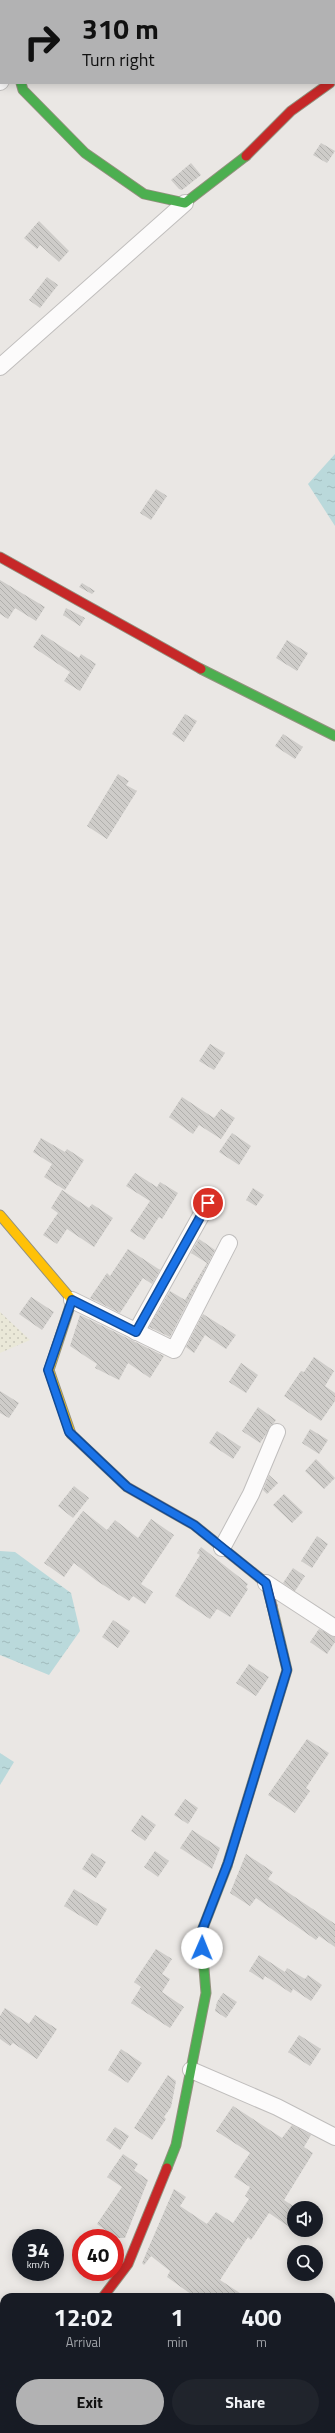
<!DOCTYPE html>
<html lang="en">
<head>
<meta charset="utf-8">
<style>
	body { margin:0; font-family:"Titillium Web",sans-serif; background:#20242c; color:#f1f3f6; height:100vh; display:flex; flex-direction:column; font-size:15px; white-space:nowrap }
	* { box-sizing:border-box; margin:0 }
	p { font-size:13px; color:#9ea1a6 }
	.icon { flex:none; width:22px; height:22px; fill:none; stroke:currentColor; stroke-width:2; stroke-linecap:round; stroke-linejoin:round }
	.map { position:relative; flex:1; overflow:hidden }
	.details { position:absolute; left:0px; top:2293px; width:335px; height:140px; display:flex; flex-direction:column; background:#171b24; border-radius:12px 12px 0 0; box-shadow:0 2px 10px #0003 }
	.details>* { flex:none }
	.guide { position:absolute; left:0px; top:0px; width:335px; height:84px; box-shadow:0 2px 10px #0003; background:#b2b2b3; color:#111; overflow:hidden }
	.fabs { position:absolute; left:287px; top:2201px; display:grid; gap:8px }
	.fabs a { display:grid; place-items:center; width:36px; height:36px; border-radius:50%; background:#171b24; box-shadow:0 2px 10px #0003; font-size:20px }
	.speed { position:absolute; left:12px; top:2229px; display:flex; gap:8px; font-size:20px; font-weight:700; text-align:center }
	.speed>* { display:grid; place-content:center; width:52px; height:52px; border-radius:50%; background:#171b24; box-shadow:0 2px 10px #0003; line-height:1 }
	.speed small { font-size:10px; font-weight:400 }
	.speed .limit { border:6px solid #d22; background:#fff; color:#111 }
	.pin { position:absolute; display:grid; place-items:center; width:34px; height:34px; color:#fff; margin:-17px; border:2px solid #fff; border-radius:50%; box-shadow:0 1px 4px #0007 }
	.me { position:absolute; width:44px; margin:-22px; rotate:1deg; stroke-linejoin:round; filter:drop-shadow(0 0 3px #0008) }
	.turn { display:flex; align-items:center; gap:14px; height:84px; padding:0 16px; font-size:18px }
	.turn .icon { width:52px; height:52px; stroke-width:2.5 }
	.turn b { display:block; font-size:28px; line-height:34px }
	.eta { display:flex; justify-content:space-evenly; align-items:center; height:68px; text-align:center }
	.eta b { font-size:24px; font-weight:700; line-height:28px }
	.button { display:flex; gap:8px; margin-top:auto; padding:8px 16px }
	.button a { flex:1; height:46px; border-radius:24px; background:#b2b2b3; color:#111; font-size:16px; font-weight:700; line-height:46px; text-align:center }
	.button a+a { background:#20242c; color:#f1f3f6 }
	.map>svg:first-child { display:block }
	.farmland { fill:url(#farmland-dots) }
	.water { fill:url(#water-ripples) }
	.building { fill:url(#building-back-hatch) }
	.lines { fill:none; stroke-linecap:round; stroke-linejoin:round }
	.street-casing { stroke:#c0bebd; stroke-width:18 }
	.fast-casing { stroke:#93917e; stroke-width:11 }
	.slow-casing { stroke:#93917e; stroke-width:11 }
	.jam-casing { stroke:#93917e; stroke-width:11 }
	.street { stroke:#fcfbfb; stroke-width:16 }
	.fast { stroke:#4caf50; stroke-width:9 }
	.slow { stroke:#ffc107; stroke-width:9 }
	.jam { stroke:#c62828; stroke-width:9 }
	.route-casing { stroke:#114b97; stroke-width:10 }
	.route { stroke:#1a73e8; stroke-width:7 }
</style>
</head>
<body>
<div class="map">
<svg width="335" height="2433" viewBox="0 0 335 2433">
	<defs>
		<pattern id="farmland-dots" width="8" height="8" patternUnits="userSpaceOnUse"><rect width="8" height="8" fill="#eae8d8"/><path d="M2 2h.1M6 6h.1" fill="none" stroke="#c8c6b9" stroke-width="1.8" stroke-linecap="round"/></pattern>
		<pattern id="water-ripples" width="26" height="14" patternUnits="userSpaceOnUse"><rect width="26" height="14" fill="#bad9db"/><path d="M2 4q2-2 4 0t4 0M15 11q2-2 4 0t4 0" fill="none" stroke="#9fbabb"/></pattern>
		<pattern id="building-back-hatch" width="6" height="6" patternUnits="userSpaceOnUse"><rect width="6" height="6" fill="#ceccc9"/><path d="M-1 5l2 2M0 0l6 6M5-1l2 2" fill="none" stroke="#b0afac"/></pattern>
	</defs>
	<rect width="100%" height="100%" fill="#eae7e4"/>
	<polygon class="farmland" points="0,1312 30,1340 0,1353"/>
	<g class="water">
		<polygon points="335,454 335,526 308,484"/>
		<polygon points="0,1551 15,1552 71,1593 80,1631 49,1675 0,1655"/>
		<polygon points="0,1753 14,1762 0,1785"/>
	</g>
	<g class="building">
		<polygon points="321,143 335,151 327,163 313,155"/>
		<polygon points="191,163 201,175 182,190 179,189 171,180"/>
		<polygon points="39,221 69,251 59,262 40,245 37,249 24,238"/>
		<polygon points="47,277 58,285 40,308 29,300"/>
		<polygon points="156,489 167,496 151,520 140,513"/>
		<polygon points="0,580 45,607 36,621 15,608 8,619 0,614"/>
		<polygon points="82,583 95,591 92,594 79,587"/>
		<polygon points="66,608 85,618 80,626 63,615"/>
		<polygon points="42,634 79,658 81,654 96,664 80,691 64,681 70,672 33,647"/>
		<polygon points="287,640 308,653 297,671 276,658"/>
		<polygon points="185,714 197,721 184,742 172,734"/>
		<polygon points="283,734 303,747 295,759 275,746"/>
		<polygon points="118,774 129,781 126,785 137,791 107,839 87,826"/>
		<polygon points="210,1044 225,1053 214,1070 199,1061"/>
		<polygon points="182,1097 214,1118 221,1109 235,1118 221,1139 199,1125 193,1134 169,1117"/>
		<polygon points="232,1133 251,1146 239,1165 219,1152"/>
		<polygon points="41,1138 65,1152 67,1149 84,1160 65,1190 44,1177 52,1164 33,1152"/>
		<polygon points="135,1173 157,1187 160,1182 178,1193 162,1219 159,1217 144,1240 130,1231 150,1201 126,1186"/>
		<polygon points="253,1188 264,1195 256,1206 246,1200"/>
		<polygon points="62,1190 89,1208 92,1204 113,1218 94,1247 67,1229 57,1244 43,1235 58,1213 51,1208"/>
		<polygon points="199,1239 215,1250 170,1337 149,1327 170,1291 185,1300 207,1263 191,1253"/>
		<polygon points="128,1249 160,1270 152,1284 143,1278 120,1313 90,1298 107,1273 110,1276"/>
		<polygon points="31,1297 54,1312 42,1330 19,1314"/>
		<polygon points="203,1314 236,1335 226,1349 205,1335 194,1353 186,1347"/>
		<polygon points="80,1315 164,1356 150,1378 128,1363 119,1380 95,1368 97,1364 70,1346"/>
		<polygon points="314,1357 334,1371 325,1386 335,1393 335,1401 321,1421 284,1396 301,1371 304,1372"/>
		<polygon points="241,1363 258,1375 246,1393 229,1382"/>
		<polygon points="0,1391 19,1403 9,1418 0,1413"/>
		<polygon points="258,1407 276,1420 260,1443 242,1431"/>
		<polygon points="310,1429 328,1440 319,1454 302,1443"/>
		<polygon points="217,1431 241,1447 233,1459 209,1443"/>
		<polygon points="316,1459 335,1478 324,1489 305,1471"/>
		<polygon points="269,1475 278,1483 267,1494 263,1490"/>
		<polygon points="74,1486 89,1498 73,1518 58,1506"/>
		<polygon points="284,1494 303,1512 292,1523 273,1505"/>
		<polygon points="83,1511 107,1530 115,1520 138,1538 151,1519 174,1535 141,1584 153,1592 145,1604 133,1596 129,1601 97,1581 74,1563 64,1577 44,1563"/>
		<polygon points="317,1536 328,1544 312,1568 301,1561"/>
		<polygon points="201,1547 248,1584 246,1587 248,1589 230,1617 217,1609 210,1619 175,1596 200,1555 197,1553"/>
		<polygon points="293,1568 305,1576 295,1591 283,1583"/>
		<polygon points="113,1620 130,1631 118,1648 102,1637"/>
		<polygon points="319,1629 335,1637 335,1642 327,1654 310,1642"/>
		<polygon points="249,1664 269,1677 256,1696 236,1683"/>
		<polygon points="307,1739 329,1753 306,1788 310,1791 295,1813 268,1795"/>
		<polygon points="185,1799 198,1808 188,1824 174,1815"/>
		<polygon points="142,1815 156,1825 145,1841 131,1831"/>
		<polygon points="192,1830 220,1848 212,1869 180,1848"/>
		<polygon points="155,1851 169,1861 158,1877 144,1867"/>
		<polygon points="92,1853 106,1862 96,1878 82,1869"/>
		<polygon points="246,1854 273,1872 268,1879 335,1924 335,1947 319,1936 316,1940 256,1898 250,1906 230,1893"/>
		<polygon points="74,1889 107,1909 97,1926 64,1906"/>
		<polygon points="156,1949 172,1959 162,1974 170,1979 162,1992 184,2007 170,2028 131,2003 141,1987 134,1982"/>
		<polygon points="259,1955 285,1972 287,1968 305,1979 308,1975 322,1985 311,2001 293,1989 291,1993 265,1976 263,1980 249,1971"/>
		<polygon points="223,1993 237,2002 226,2018 215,2011 217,2002"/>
		<polygon points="5,2008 29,2024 35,2015 57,2029 37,2059 13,2043 10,2046 0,2039 0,2016"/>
		<polygon points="299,2035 321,2049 310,2066 288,2052"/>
		<polygon points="121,2049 142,2063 128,2083 108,2070"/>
		<polygon points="168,2075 176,2081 171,2107 164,2117 166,2119 152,2140 134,2128"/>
		<polygon points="233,2106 282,2138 292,2125 311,2135 304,2147 313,2153 284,2200 296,2208 294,2208 294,2230 300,2230 298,2233 269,2213 251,2240 248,2237 220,2280 246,2297 195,2297 167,2277 170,2271 151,2256 144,2265 142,2263 174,2189 186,2197 180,2206 207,2224 216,2212 233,2223 249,2199 245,2196 250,2187 234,2177 250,2153 216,2131"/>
		<polygon points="115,2127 129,2136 120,2150 106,2140"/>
		<polygon points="123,2154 138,2164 134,2170 148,2180 125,2238 117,2238 97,2224 122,2187 107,2177"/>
	</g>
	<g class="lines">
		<g class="street-casing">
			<g id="street">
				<polyline points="62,1 62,0"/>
				<polyline points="0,82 1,81"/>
				<polyline points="0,367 185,203"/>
				<polyline points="72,1300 174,1350 229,1243"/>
				<polyline points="136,1332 208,1203"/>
				<polyline points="222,1548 251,1494 277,1432"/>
				<polyline points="266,1583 335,1628"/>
				<polyline points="191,2070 277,2107 335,2137"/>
				<polyline points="0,2368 4,2370"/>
			</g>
		</g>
		<g class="fast-casing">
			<g id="fast">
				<polyline points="21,83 23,90 85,153 144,194 185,203 246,156"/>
				<polyline points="201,669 335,736"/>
				<polyline points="167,2168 176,2145 206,1993 201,1933 227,1866"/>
			</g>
		</g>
		<g class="slow-casing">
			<g id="slow">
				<polyline points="0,1215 72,1300 49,1370 71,1434"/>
				<polyline points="227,1866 287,1670 272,1606"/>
			</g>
		</g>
		<g class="jam-casing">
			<g id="jam">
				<polyline points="246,156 291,111 330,83"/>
				<polyline points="0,557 201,669"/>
				<polyline points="71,1434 127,1487 194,1525 266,1583 272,1606"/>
				<polyline points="103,2297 128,2264 167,2168"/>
			</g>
		</g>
		<use href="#street" class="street"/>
		<use href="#fast" class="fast"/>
		<use href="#slow" class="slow"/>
		<use href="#jam" class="jam"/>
	</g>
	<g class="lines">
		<g class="route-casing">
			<polyline id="route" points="202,1948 201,1933 228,1863 287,1670 266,1583 194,1525 127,1487 69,1432 48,1370 72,1300 136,1332 208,1203"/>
		</g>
		<use href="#route" class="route"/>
	</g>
</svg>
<div class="fabs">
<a><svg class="icon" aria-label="sound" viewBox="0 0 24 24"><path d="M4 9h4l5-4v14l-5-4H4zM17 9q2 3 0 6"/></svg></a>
<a><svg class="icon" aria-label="search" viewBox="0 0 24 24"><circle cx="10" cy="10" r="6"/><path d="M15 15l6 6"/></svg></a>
</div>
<div class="speed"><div>34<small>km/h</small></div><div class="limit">40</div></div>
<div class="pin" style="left:208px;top:1203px;background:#d93025"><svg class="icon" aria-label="arrive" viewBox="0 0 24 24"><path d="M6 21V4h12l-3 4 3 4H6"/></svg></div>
<svg class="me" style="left:202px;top:1948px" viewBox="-20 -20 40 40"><circle r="19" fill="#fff"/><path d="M0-13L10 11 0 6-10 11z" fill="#1a73e8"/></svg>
<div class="guide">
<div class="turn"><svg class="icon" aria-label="right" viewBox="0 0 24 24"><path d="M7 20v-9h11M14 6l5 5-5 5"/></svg><div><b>310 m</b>Turn right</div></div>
</div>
<section class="details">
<div class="eta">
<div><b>12:02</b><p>Arrival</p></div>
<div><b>1</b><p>min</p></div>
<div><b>400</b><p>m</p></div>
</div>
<div class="button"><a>Exit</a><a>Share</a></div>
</section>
</div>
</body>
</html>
